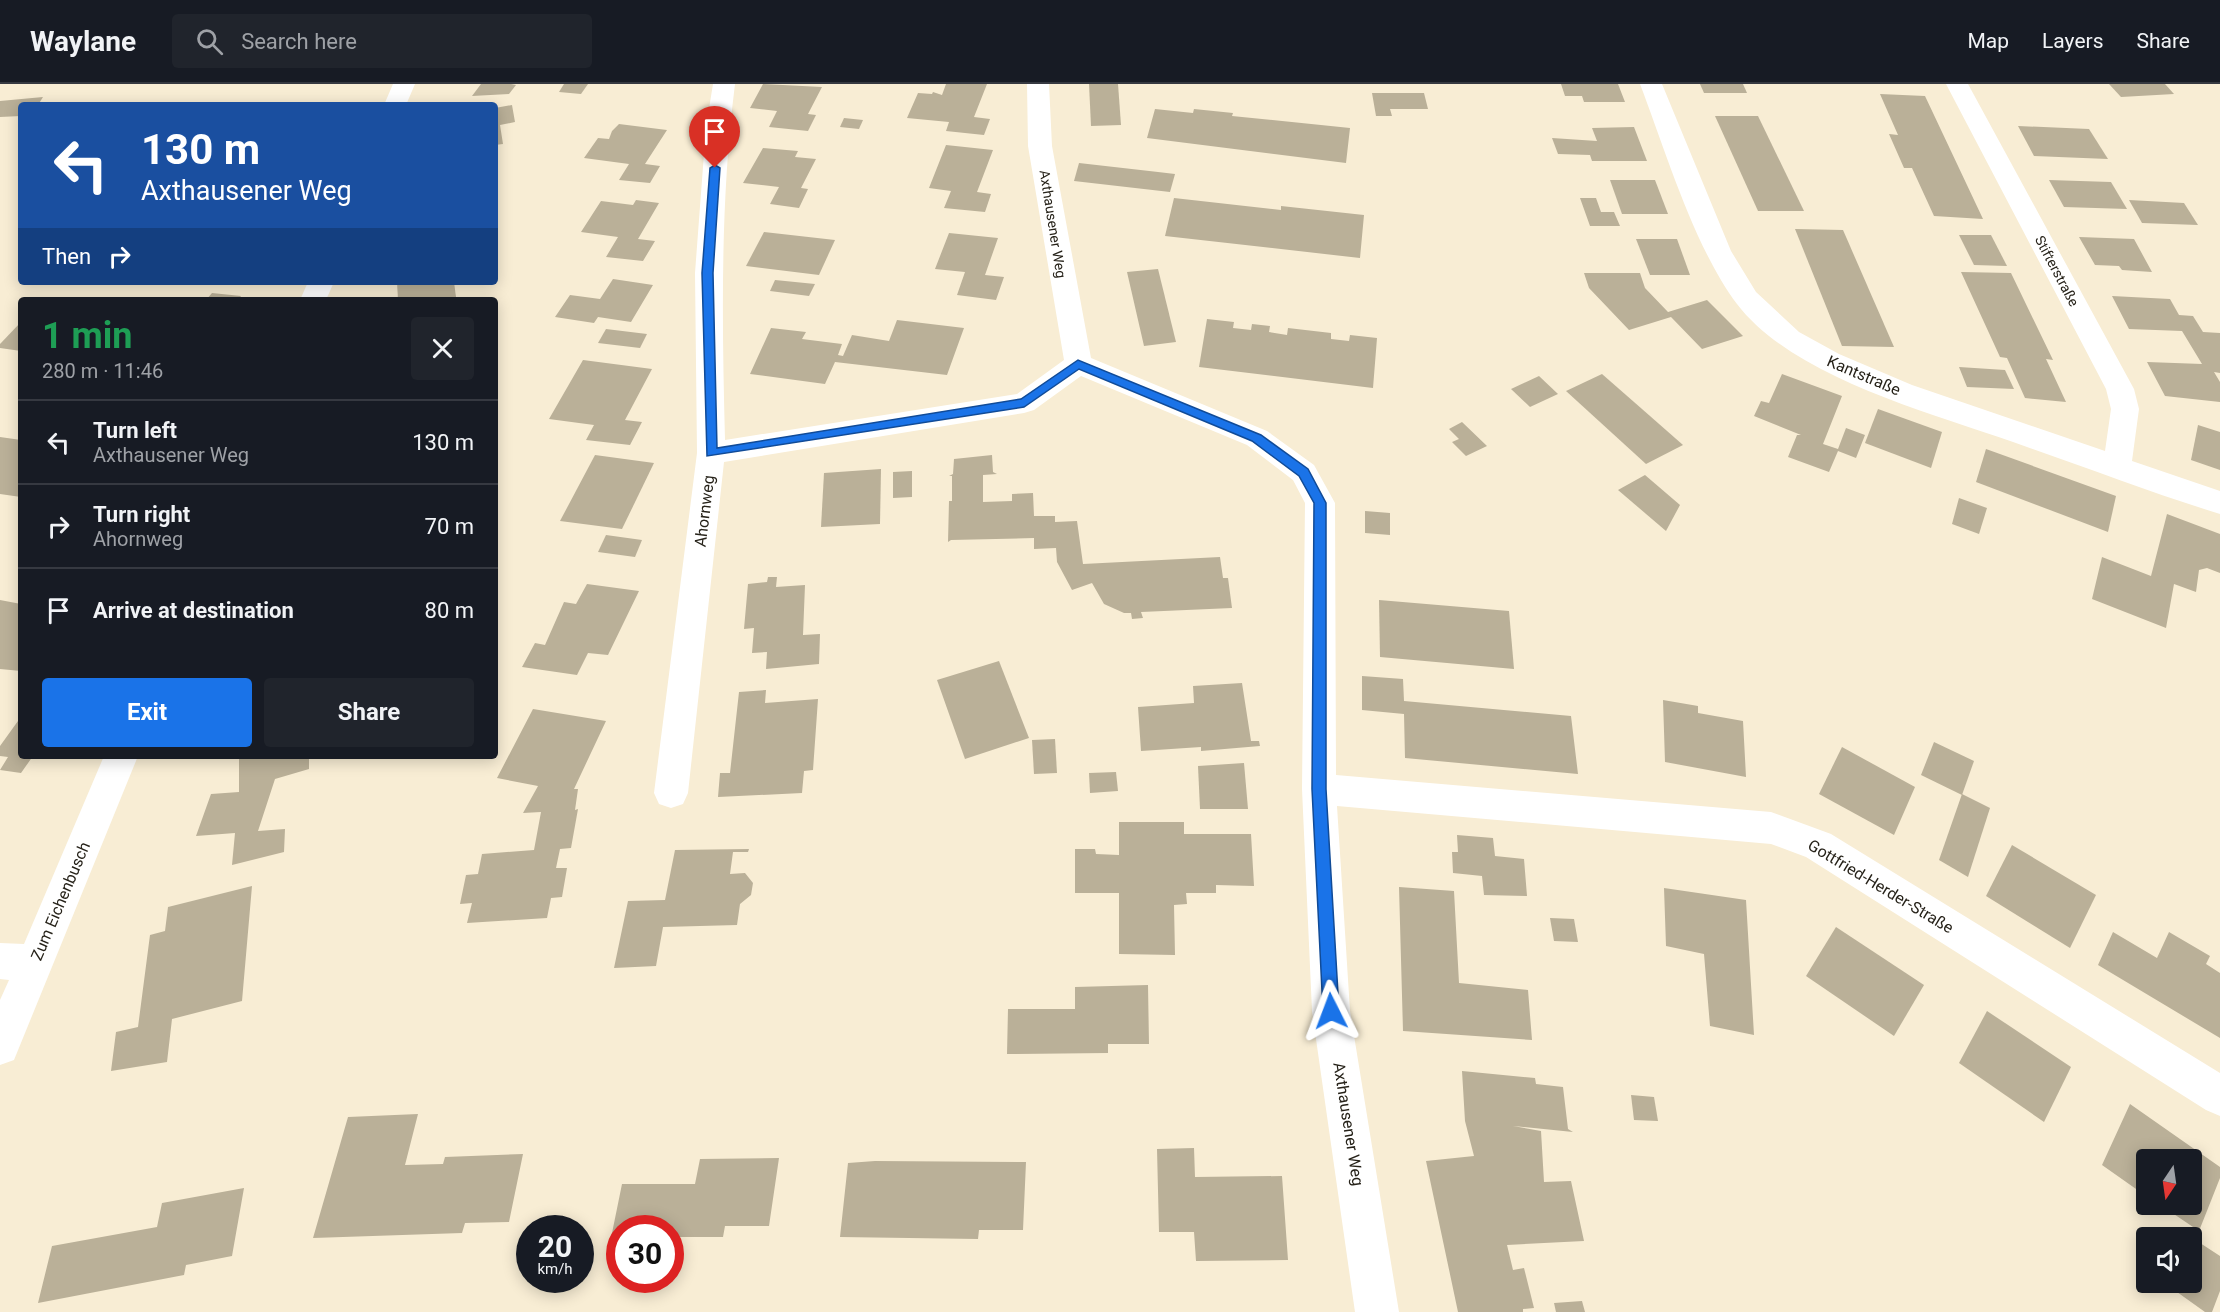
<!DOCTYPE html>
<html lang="en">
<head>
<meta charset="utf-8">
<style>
	body { margin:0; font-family:Roboto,sans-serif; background:#20242c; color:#f1f3f6; height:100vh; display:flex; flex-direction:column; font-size:22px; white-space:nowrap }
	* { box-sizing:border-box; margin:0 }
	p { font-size:20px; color:#9ea1a6 }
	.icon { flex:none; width:33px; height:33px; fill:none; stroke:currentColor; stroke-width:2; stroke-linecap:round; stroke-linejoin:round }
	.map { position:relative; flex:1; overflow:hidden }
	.sheet { position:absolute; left:18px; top:213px; width:480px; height:462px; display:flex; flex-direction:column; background:#171b24; border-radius:6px; box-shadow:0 3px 15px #0003 }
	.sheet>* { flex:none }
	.banner { position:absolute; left:18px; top:18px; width:480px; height:183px; border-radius:6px; box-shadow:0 3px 15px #0003; background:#1a4fa0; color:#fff; overflow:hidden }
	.needle { width:39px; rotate:193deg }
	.tools { position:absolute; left:2136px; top:1065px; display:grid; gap:12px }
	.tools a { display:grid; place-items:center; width:66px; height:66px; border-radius:6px; background:#171b24; box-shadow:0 3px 15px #0003; font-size:30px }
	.speed { position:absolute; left:516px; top:1131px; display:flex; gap:12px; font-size:30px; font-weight:700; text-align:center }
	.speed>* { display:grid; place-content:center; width:78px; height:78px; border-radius:50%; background:#171b24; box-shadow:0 3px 15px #0003; line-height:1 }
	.speed small { font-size:15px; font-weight:400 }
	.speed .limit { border:9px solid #d22; background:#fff; color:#111 }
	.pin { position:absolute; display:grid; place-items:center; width:51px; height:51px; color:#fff; margin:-62px -26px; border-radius:50% 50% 50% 0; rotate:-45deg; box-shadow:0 0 6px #0007 }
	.pin .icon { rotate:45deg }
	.me { position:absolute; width:66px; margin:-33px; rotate:357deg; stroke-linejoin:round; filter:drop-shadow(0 0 4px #0008) }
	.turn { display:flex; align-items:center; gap:21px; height:126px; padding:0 24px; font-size:27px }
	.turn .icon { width:78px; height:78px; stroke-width:2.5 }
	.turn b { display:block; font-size:42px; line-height:51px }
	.then { display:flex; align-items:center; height:57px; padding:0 24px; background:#0003; gap:12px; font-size:22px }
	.round { display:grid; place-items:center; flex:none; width:63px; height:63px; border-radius:6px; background:#20242c }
	.head { display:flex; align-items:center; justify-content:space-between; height:102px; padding:0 24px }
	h1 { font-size:36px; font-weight:700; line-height:45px; color:#1e9e55 }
	.cta { display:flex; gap:12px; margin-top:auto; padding:12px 24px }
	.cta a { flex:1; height:69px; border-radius:6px; background:#1a73e8; color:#fff; font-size:24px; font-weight:700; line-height:69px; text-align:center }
	.cta a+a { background:#20242c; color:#f1f3f6 }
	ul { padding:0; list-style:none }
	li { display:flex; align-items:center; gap:18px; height:84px; padding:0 24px; border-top:2px solid #363941 }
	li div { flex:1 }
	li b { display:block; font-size:22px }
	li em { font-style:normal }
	header { display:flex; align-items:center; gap:36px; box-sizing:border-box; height:84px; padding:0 30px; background:#171b24; border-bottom:2px solid #363941 }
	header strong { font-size:28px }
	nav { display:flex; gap:33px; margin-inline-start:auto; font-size:21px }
	.search { width:420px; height:54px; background:#20242c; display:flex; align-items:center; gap:15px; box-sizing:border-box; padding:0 21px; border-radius:6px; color:#9ea1a6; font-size:22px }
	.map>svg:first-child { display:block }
	.building { fill:#bab098 }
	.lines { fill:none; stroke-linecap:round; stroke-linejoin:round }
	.street { fill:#fff; fill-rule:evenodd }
	.route { fill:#1a73e8; stroke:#114b97; stroke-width:1.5 }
	.labels { text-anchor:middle; stroke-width:6; stroke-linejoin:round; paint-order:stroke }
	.far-street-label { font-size:14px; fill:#262219; stroke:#fff }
	.street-label { font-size:16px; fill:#262219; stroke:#fff }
</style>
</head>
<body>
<header>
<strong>Waylane</strong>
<div class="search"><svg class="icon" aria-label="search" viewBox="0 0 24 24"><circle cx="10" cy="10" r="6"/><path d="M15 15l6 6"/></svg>Search here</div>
<nav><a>Map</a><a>Layers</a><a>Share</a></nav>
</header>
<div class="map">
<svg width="2220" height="1228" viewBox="0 0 2220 1228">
	<rect width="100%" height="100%" fill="#f8edd4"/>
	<g class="building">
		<polygon points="481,0 511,0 516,1 509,10 472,12"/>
		<polygon points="564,0 588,0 581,10 559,8"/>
		<polygon points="763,0 822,3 808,30 816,31 808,47 769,43 777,27 750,24"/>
		<polygon points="946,0 987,0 974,33 990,35 984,51 946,47 949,38 907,34 918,9 932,10 933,8 942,11"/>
		<polygon points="1089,0 1118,0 1121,41 1091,42"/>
		<polygon points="1561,0 1618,0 1625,18 1584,18 1582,12 1565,12"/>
		<polygon points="1700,0 1743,0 1747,9 1704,9"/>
		<polygon points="2109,0 2165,0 2174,10 2121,13"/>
		<polygon points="1372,9 1424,9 1428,25 1390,25 1392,32 1376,32"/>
		<polygon points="1880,10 1925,12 1983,135 1934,132 1912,84 1904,84 1889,50 1898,51"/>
		<polygon points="43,13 38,21 21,21 21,32 0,33 0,17"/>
		<polygon points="512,21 515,38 500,41 503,60 495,61 495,24"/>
		<polygon points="1155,25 1193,29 1194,25 1233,29 1232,32 1350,44 1346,79 1147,54"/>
		<polygon points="1715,32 1758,32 1804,127 1758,127"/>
		<polygon points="844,34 863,36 859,45 840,43"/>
		<polygon points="619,40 667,46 645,80 660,82 650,99 619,96 629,80 584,74 598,54 609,55 612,47"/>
		<polygon points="2018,42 2089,45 2108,75 2034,72"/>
		<polygon points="1634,43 1647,77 1592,77 1590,71 1558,70 1552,54 1597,57 1592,44"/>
		<polygon points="946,61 993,66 977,108 991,110 985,128 944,124 951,107 929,104"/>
		<polygon points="763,64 798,67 795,73 816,75 801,104 808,105 799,124 770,120 779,103 743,99"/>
		<polygon points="1079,79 1158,88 1175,90 1170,108 1074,97"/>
		<polygon points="1610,96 1655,96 1668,130 1622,130"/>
		<polygon points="2049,96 2111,98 2127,125 2064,123"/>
		<polygon points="1174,114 1281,126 1281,122 1364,131 1360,174 1165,152"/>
		<polygon points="1580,114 1596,114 1601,128 1614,128 1620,142 1590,142"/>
		<polygon points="636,116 659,119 638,155 655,157 643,177 606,173 618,153 581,148 601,117 633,121"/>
		<polygon points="2129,116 2184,119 2198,141 2142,139"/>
		<polygon points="1795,145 1843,146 1894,263 1842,262"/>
		<polygon points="764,148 835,156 819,191 746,182"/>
		<polygon points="949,149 998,154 985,191 1004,193 996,216 957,211 965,188 935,185"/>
		<polygon points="1959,151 1991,151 2007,182 1974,181"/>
		<polygon points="2079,153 2134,155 2152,188 2122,186 2119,182 2095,181"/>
		<polygon points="1636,155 1677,155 1690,191 1650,191"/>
		<polygon points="1158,185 1176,258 1144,262 1127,188"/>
		<polygon points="1961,188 2011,189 2053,276 2046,275 2066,318 2025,314 2007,274 2000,273"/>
		<polygon points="1584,189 1640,189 1645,204 1668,228 1707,216 1743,252 1702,265 1671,233 1629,246 1589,204"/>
		<polygon points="613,195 653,201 631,238 598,233 594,239 555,233 570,211 600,215"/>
		<polygon points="775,196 815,200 809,212 770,207"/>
		<polygon points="397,198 454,198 456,213 398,216"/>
		<polygon points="212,209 241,212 238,216 206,216"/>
		<polygon points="2112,212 2170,215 2179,231 2193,232 2203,248 2220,249 2220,289 2214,288 2220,298 2220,318 2165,312 2147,278 2202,280 2182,247 2129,245"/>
		<polygon points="1207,235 1234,238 1233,244 1251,246 1252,240 1270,242 1269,248 1287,251 1288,244 1331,249 1331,255 1349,257 1350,251 1377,254 1373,304 1199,283"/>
		<polygon points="897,236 964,244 947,291 835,278 825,300 750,290 771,244 806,248 802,255 842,260 838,271 843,272 852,251 889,257"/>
		<polygon points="21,238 21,267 0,264 0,260"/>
		<polygon points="606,245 647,250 640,264 598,259"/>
		<polygon points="583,276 652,285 625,336 642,338 630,361 586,356 594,341 549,335"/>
		<polygon points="1959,283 2005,286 2014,305 1967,303"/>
		<polygon points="1602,290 1642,325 1683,361 1646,380 1566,307"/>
		<polygon points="1782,290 1842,312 1823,360 1838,365 1846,344 1865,351 1856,374 1838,367 1829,388 1788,373 1797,351 1801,351 1754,332 1761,317 1769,319"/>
		<polygon points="1539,292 1558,310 1530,323 1511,305"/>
		<polygon points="1878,325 1942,348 1931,384 1865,359"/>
		<polygon points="1462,338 1487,362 1466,372 1452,358 1459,355 1449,345"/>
		<polygon points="2198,341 2220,348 2220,386 2191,376"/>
		<polygon points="0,353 21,356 21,413 0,410"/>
		<polygon points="1986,365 2116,412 2108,448 1976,398"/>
		<polygon points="595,371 654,379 622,445 560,437"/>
		<polygon points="992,371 993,388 997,390 983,391 983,418 1012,417 1012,410 1033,409 1034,432 1055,432 1055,438 1077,437 1083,480 1220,473 1223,494 1228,494 1232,524 1141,528 1143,534 1132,535 1131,529 1124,529 1104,520 1092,499 1072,506 1057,478 1056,464 1034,465 1034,454 951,456 948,458 949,417 952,417 952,392 949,392 953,390 954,375"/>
		<polygon points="881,385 880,440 821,443 824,389"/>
		<polygon points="912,387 912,413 893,414 893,388"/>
		<polygon points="1645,391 1680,421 1666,447 1618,406"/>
		<polygon points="1959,414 1987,424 1979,450 1952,440"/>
		<polygon points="1365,427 1390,429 1390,451 1365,449"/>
		<polygon points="2167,430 2220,450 2220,489 2207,484 2199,486 2196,508 2174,500 2166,544 2092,515 2102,473 2151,492"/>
		<polygon points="606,451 642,456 635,473 598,468"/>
		<polygon points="768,493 777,493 776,503 805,501 803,551 820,550 819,580 766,585 767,568 752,569 754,544 744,545 748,500 767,498"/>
		<polygon points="587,500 639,507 608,571 588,569 577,591 522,583 535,559 545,561 564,518 576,520"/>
		<polygon points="0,516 21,520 21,587 0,585"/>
		<polygon points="1379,516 1509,527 1514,585 1380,573"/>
		<polygon points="999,577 1029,654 965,675 937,596"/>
		<polygon points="1362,592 1403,595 1404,617 1571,632 1578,690 1405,674 1404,630 1362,626"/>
		<polygon points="1242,599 1251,657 1259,657 1260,662 1201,667 1201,663 1141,667 1138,623 1194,619 1193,602"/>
		<polygon points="766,606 765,619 818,615 813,686 804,687 802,709 718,713 720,689 730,689 739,608"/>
		<polygon points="1663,616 1698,622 1698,629 1743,637 1746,693 1665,678"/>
		<polygon points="533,625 606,637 574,705 578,705 575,726 578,725 571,764 560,765 556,784 567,784 562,813 551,814 547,834 467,839 472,819 460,820 466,791 478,790 482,770 534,766 541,728 523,729 538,702 497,694"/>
		<polygon points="18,637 21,637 21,672 33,672 21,689 0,686 8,673 0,672 0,662"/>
		<polygon points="1055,655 1057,689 1034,690 1032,656"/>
		<polygon points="1934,658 1974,677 1962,711 1921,691"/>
		<polygon points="1842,663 1915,703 1894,751 1819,710"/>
		<polygon points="239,672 309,672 309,685 275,695 258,747 285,745 284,768 232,781 235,749 196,752 211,710 239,708"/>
		<polygon points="1244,679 1248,725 1200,725 1198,682"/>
		<polygon points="1116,688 1118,707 1090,709 1089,689"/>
		<polygon points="1962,710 1990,724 1968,793 1939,776"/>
		<polygon points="1119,738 1184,738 1184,750 1251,750 1254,802 1216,801 1216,809 1186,809 1187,820 1174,821 1175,871 1119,870 1119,809 1075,809 1075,765 1095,765 1096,770 1119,771"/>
		<polygon points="1457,751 1493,754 1495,772 1524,775 1527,812 1484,811 1482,792 1453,789 1452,768 1458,768"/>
		<polygon points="2012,761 2096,811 2070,864 1986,812"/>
		<polygon points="749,765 748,768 733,768 730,790 745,789 753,799 751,811 740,820 737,841 663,843 656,882 614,884 628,817 665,816 675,766"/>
		<polygon points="252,802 242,917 172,935 167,978 111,987 116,948 138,943 150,851 165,847 168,823"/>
		<polygon points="1399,803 1454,807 1459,899 1528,906 1532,956 1403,947"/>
		<polygon points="1664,804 1746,816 1754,951 1710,942 1704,870 1666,862"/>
		<polygon points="1550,834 1574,835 1578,858 1554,857"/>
		<polygon points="1836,843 1924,901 1894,952 1806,892"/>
		<polygon points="2113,848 2157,874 2169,848 2210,872 2206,880 2220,889 2220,954 2098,881"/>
		<polygon points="1148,901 1149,960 1108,960 1108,969 1007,970 1008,925 1075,925 1075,903"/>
		<polygon points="1987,927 2071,983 2044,1038 1959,979"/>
		<polygon points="1462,987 1535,994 1536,1000 1563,1003 1568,1045 1573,1048 1513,1042 1541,1047 1544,1098 1571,1097 1584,1157 1507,1161 1513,1186 1524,1184 1534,1224 1523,1225 1523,1228 1458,1228 1426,1077 1474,1072 1465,1037"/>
		<polygon points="1631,1011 1654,1013 1658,1037 1634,1036"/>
		<polygon points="2130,1020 2220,1083 2220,1094 2199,1147 2159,1120 2192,1120 2192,1076 2146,1076 2146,1112 2102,1081"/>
		<polygon points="418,1030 405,1081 443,1080 445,1073 523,1070 509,1138 465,1139 462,1149 313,1154 348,1033"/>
		<polygon points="1194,1064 1195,1093 1282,1092 1288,1176 1196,1177 1194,1148 1159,1148 1157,1065"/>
		<polygon points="779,1074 769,1142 725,1142 723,1153 670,1153 670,1144 620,1144 620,1153 611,1154 622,1100 695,1100 700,1075"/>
		<polygon points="875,1077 1026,1078 1023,1146 979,1146 978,1155 840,1153 848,1079"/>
		<polygon points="244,1104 232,1172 186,1181 184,1191 38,1219 52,1162 157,1143 162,1119"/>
		<polygon points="2197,1157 2220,1172 2220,1207 2212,1228 2205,1228 2177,1208 2181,1198 2192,1198 2192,1171"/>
		<polygon points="1582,1217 1585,1228 1556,1228 1554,1219"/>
	</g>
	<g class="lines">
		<g class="street">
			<polygon points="393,0 415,0 406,21 384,21"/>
			<path d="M713 0H735C720 119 722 237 725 356L1017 310 1064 276 1028 62 1027 0H1049L1052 62 1091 274 1267 347 1314 381 1335 419 1336 691 1771 728 1831 750 2220 989V1032L2206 1026 1806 773 1771 760 1337 722 1350 927 1399 1228H1355L1312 927 1302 705 1305 419 1293 396 1247 361 1081 292 1034 326 1024 329 724 378 688 709 683 720 671 724 659 720 654 709 697 369 695 189 706 43Z"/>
			<path d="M1640 0H1662L1731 167 1756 208 1799 248 1839 270 1912 301 2105 367 2111 325 2106 305 1946 0H1968L2134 305 2139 325 2132 377 2220 407V430C2155 410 2091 385 2027 363 1939 331 1795 296 1737 220 1694 163 1666 68 1640 0Z"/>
			<polygon points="308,198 334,198 326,216 300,216"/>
			<polygon points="104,672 138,672 14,976 0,981 0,916 9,896 0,895 0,859 24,860"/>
		</g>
	</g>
	<polygon class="route" points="715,81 720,84 713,189 717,364 1021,315 1078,276 1261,351 1308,385 1326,419 1326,705 1339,927 1337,933 1331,935 1326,933 1323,927 1312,705 1314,419 1299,392 1252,357 1079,285 1024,323 707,372 702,189 710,84"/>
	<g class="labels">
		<g class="far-street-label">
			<text transform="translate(1053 140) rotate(81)" y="5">Axthausener Weg</text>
			<text transform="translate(2057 187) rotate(62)" y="5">Stifterstraße</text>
		</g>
		<g class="street-label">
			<text transform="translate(1864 291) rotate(23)" y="6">Kantstraße</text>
			<text transform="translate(704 427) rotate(-83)" y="6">Ahornweg</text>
			<text transform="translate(1881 802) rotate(31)" y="6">Gottfried-Herder-Straße</text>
			<text transform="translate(60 817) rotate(-67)" y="6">Zum Eichenbusch</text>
			<text transform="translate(1349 1040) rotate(81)" y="6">Axthausener Weg</text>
		</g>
	</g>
</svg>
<div class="tools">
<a><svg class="needle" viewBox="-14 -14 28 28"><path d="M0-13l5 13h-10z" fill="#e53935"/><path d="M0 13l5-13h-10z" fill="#9ea1a6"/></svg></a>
<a><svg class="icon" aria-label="sound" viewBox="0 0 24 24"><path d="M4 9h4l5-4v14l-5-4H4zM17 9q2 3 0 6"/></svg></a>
</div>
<div class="speed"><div>20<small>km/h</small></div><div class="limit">30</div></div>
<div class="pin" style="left:715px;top:84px;background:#d93025"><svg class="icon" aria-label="arrive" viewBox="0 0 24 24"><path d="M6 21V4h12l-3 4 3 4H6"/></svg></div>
<svg class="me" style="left:1331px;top:927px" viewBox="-20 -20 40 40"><path d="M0-17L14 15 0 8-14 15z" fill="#1a73e8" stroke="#fff" stroke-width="4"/></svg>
<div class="banner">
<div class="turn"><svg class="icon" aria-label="left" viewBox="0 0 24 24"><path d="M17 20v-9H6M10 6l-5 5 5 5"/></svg><div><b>130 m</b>Axthausener Weg</div></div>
<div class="then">Then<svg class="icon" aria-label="right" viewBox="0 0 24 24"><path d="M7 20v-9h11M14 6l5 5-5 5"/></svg></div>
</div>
<section class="sheet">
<div class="head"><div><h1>1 min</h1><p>280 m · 11:46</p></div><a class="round"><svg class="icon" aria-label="close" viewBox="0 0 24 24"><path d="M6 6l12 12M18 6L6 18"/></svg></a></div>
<ul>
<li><svg class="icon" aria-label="left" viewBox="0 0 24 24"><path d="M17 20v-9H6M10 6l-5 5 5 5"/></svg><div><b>Turn left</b><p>Axthausener Weg</p></div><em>130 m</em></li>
<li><svg class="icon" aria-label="right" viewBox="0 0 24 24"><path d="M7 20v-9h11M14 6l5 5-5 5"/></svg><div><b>Turn right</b><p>Ahornweg</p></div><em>70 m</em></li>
<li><svg class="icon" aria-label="arrive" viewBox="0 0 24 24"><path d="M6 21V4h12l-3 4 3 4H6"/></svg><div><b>Arrive at destination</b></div><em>80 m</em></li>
</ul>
<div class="cta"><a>Exit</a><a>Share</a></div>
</section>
</div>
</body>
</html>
